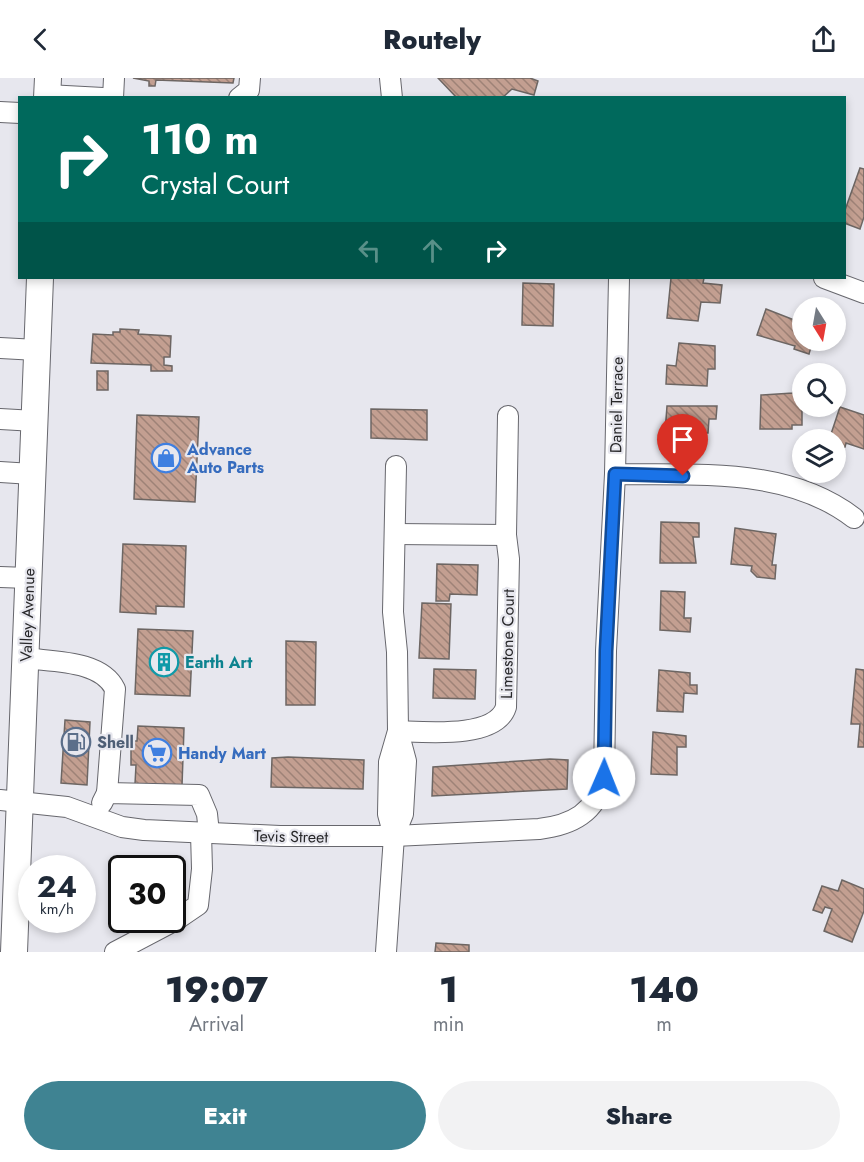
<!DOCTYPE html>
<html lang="en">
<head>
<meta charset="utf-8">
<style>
	body { margin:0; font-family:Jost,sans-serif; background:#f2f2f3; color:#1f2937; height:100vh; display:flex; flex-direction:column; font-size:22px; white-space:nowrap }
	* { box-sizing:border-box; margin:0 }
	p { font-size:20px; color:#747a83 }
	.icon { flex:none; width:33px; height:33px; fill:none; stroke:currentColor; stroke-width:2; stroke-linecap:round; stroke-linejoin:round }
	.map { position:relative; height:874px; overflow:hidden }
	.side { display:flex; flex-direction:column; background:#fff; flex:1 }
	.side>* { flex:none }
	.hud { position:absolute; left:18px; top:18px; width:828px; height:183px; border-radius:0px; box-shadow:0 3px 9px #0003; background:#00695c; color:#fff; overflow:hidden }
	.needle { width:39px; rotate:169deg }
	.tools { position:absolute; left:792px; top:219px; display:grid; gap:12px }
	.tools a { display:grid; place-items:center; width:54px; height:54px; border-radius:50%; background:#fff; box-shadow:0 3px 9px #0003; font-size:30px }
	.speed { position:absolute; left:18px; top:777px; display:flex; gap:12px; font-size:30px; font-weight:700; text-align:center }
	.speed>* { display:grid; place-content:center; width:78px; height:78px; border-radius:50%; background:#fff; box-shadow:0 3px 9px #0003; line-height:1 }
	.speed small { font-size:15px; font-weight:400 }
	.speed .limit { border:3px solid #111; border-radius:9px; background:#fff; color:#111 }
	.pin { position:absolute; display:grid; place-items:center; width:51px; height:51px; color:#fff; margin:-62px -26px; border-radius:50% 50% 50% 0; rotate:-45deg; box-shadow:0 0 6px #0007 }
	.pin .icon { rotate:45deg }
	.me { position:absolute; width:66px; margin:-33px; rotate:1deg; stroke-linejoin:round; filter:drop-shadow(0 0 4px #0008) }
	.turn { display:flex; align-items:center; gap:21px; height:126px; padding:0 24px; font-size:27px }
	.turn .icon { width:78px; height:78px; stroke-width:2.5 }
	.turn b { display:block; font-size:42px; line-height:51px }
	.lanes { display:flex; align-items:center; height:57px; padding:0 24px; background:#0003; justify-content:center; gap:30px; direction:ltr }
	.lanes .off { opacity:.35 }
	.eta { display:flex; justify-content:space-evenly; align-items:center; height:102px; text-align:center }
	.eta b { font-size:36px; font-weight:800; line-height:42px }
	.button { display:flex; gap:12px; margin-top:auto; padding:12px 24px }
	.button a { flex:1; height:69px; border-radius:36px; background:#3f8392; color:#fff; font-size:24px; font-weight:800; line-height:69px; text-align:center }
	.button a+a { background:#f2f2f3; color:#1f2937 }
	header { display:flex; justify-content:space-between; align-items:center; height:78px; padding:0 24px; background:#fff; font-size:27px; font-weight:800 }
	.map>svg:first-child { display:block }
	.building { fill:url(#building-back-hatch); stroke:#6d6663; stroke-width:1.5 }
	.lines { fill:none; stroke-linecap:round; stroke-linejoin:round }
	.minor-casing { stroke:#67676d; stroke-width:22 }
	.major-casing { stroke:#67676d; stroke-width:28 }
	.minor { stroke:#fff; stroke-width:20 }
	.major { stroke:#fff; stroke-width:26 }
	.route-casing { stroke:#114b97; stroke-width:15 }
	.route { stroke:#1a73e8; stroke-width:10 }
	.labels { text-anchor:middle; stroke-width:4.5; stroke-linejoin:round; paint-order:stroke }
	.street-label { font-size:16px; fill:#28282a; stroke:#e7e7ee }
	.shop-label { font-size:16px; font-weight:bold; fill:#366cbe; stroke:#e7e7ee; text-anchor:start }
	.culture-label { font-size:16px; font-weight:bold; fill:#0d838f; stroke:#e7e7ee; text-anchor:start }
	.service-label { font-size:16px; font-weight:bold; fill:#4e5e75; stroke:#e7e7ee; text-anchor:start }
</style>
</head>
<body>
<header><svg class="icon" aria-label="back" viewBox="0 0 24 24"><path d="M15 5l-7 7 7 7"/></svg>Routely<svg class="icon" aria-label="share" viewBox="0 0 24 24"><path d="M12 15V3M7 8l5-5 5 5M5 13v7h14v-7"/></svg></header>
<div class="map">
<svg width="864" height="874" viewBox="0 0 864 874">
	<defs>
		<pattern id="building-back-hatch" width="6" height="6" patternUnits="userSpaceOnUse" patternTransform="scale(1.5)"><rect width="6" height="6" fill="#c39f91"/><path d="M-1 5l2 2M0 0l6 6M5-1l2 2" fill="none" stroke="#9e8277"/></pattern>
	</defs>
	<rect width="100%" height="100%" fill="#e7e7ee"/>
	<g class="building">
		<polygon points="133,0 234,0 233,5 156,2 155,8 149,8 149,3"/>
		<polygon points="438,0 530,0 538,3 534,17 512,11 502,20 457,20"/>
		<polygon points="860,90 864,91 864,139 860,151 844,145 844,135"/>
		<polygon points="671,200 704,200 703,205 722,207 720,225 701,224 698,243 667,240"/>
		<polygon points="523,205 554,206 553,248 522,247"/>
		<polygon points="766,231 802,245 802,262 813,262 809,276 794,271 795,268 757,257"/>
		<polygon points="120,251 139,252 138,256 171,258 170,279 164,279 164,287 172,288 172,293 151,293 151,287 91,285 93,256 113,257 113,254 120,254"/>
		<polygon points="679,265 715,268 715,291 708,291 707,308 666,306 667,287 676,288"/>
		<rect x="97" y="293" width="11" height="19"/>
		<polygon points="796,303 802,303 802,347 792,347 792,351 760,351 761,317 793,315"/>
		<polygon points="667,328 717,328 716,341 709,341 708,355 699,355 699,358 689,358 689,354 665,355"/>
		<polygon points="840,329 864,337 864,371 846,365 845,369 839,370 836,369 836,362 829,362"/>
		<polygon points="371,331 427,332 427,362 371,360"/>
		<polygon points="137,337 199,339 195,424 134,421"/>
		<polygon points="661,444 699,445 699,459 693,459 696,485 660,485"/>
		<polygon points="735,450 776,456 772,487 776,487 775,501 757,499 751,493 752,488 731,486"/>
		<polygon points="123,466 186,468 184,529 156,528 156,536 120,534"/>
		<polygon points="437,486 478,487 477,517 450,516 449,523 436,523"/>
		<polygon points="661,513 685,514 684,540 691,540 690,554 660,552"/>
		<polygon points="422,525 451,526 449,581 419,580"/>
		<polygon points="138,551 193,553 190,618 135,616"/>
		<polygon points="286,563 316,564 315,627 286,627"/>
		<polygon points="434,591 476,592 475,621 433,620"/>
		<polygon points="856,591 864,592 864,669 858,669 860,646 851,646"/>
		<polygon points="659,592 690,595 690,607 697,607 697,616 684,615 683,634 657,633"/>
		<polygon points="65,642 90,644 87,707 61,705"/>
		<polygon points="138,648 184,650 182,708 135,706 136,687 131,687 131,663 137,663"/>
		<polygon points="653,654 686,658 686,669 677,669 677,697 651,696"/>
		<polygon points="288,679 364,682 363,711 271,709 272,680"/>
		<polygon points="550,681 568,682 567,711 432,718 433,689"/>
		<polygon points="842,802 864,811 864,833 852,864 824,853 832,831 825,829 822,835 813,832 822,808 838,813"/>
		<polygon points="436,865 469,867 469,874 435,874"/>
	</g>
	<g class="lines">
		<g class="minor-casing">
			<g id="minor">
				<polyline points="390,0 392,20"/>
				<polyline points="47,17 103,20"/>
				<polyline points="113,20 114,0"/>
				<polyline points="239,20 249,12 250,0"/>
				<polyline points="0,34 20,35"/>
				<polyline points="824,200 864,215"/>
				<polyline points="0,270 37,272"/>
				<polyline points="0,341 35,343"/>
				<polyline points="0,394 32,396"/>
				<path d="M615 396C697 398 786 388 854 440"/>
				<polyline points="395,456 506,457"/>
				<polyline points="0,499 28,500"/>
				<path d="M25 580C53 584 101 582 115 611L107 715"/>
				<path d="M398 653C426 654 496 661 506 629L509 481 506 457 508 338"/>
				<path d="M0 722 67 729 122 749 144 752 280 758H394L539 751C572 747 596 735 604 700L606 573 615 396 619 200"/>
				<polyline points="102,725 107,715 199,717 207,736 209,755"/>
				<polyline points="394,758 403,736 406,683 398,653 397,574 393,534 396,388"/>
				<polyline points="115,874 176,842 198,827 202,791 201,755"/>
				<polyline points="386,874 394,758 388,736 389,684 398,653"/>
			</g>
		</g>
		<g class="major-casing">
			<g id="major">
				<polyline points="47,20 48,0"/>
				<polyline points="14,874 40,200"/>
			</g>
		</g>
		<use href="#minor" class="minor"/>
		<use href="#major" class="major"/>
	</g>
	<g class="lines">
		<g class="route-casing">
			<polyline id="route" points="604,700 606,573 615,396 683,398"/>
		</g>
		<use href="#route" class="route"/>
	</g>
	<defs>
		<g id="shop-ring" transform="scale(1.5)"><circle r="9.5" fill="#e7e7ee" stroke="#3f7fe0" stroke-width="1.5"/><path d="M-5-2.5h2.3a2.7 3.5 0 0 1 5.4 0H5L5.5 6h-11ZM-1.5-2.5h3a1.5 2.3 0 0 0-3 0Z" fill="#3f7fe0"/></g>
		<g id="building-ring" transform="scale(1.5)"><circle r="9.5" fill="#e7e7ee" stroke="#0f9aa8" stroke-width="1.5"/><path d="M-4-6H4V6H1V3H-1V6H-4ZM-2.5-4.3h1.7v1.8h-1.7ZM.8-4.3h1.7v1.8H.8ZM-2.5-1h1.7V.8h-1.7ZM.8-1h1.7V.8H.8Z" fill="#0f9aa8"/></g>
		<g id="fuel-ring" transform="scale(1.5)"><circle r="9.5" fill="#e7e7ee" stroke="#5c6f8a" stroke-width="1.5"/><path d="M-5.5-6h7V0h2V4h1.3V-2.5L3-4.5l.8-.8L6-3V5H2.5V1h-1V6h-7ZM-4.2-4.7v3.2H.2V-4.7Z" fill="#5c6f8a"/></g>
		<g id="supermarket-ring" transform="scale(1.5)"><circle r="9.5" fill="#e7e7ee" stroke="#3f7fe0" stroke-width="1.5"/><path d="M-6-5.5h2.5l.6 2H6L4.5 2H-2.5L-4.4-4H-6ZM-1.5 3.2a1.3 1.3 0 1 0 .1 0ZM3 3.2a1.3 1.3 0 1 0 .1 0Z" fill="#3f7fe0"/></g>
	</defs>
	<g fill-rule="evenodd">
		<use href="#shop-ring" x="166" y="380"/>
		<use href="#building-ring" x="164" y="584"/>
		<use href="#fuel-ring" x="76" y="664"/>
		<use href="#supermarket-ring" x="157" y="675"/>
	</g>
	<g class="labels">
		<g class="street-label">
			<text transform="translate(616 327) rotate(-89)" y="6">Daniel Terrace</text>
			<text transform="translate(27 537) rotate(-88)" y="6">Valley Avenue</text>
			<text transform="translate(507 566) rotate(-89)" y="6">Limestone Court</text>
			<text transform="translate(291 758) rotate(1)" y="6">Tevis Street</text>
		</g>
		<g class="shop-label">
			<text x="187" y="377">Advance<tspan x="187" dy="18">Auto Parts</tspan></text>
			<text x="178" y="681">Handy Mart</text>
		</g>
		<g class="culture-label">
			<text x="185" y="590">Earth Art</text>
		</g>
		<g class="service-label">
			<text x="97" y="670">Shell</text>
		</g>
	</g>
</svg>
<div class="tools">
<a><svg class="needle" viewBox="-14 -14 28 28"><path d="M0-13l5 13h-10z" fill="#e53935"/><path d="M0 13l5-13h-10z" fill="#747a83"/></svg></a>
<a><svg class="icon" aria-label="search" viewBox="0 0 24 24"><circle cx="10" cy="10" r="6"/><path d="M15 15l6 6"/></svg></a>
<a><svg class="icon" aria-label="layers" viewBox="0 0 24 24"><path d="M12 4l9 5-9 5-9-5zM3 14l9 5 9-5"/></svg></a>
</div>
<div class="speed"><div>24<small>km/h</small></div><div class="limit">30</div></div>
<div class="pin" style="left:683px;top:398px;background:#d93025"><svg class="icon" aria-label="arrive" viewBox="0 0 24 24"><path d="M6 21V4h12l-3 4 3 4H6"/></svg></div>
<svg class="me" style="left:604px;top:700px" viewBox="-20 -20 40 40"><circle r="19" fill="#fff"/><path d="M0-13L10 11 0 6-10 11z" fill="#1a73e8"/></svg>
<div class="hud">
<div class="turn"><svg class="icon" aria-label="right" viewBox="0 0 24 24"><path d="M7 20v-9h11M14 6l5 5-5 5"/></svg><div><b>110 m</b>Crystal Court</div></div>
<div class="lanes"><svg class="icon off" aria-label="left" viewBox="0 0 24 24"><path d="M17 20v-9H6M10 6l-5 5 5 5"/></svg><svg class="icon off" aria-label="ahead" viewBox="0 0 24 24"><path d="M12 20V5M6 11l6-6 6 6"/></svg><svg class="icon" aria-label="right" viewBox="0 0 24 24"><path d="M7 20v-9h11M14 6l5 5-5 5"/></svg></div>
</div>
</div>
<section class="side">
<div class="eta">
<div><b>19:07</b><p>Arrival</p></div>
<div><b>1</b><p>min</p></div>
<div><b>140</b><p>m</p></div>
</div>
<div class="button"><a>Exit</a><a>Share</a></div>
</section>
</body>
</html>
